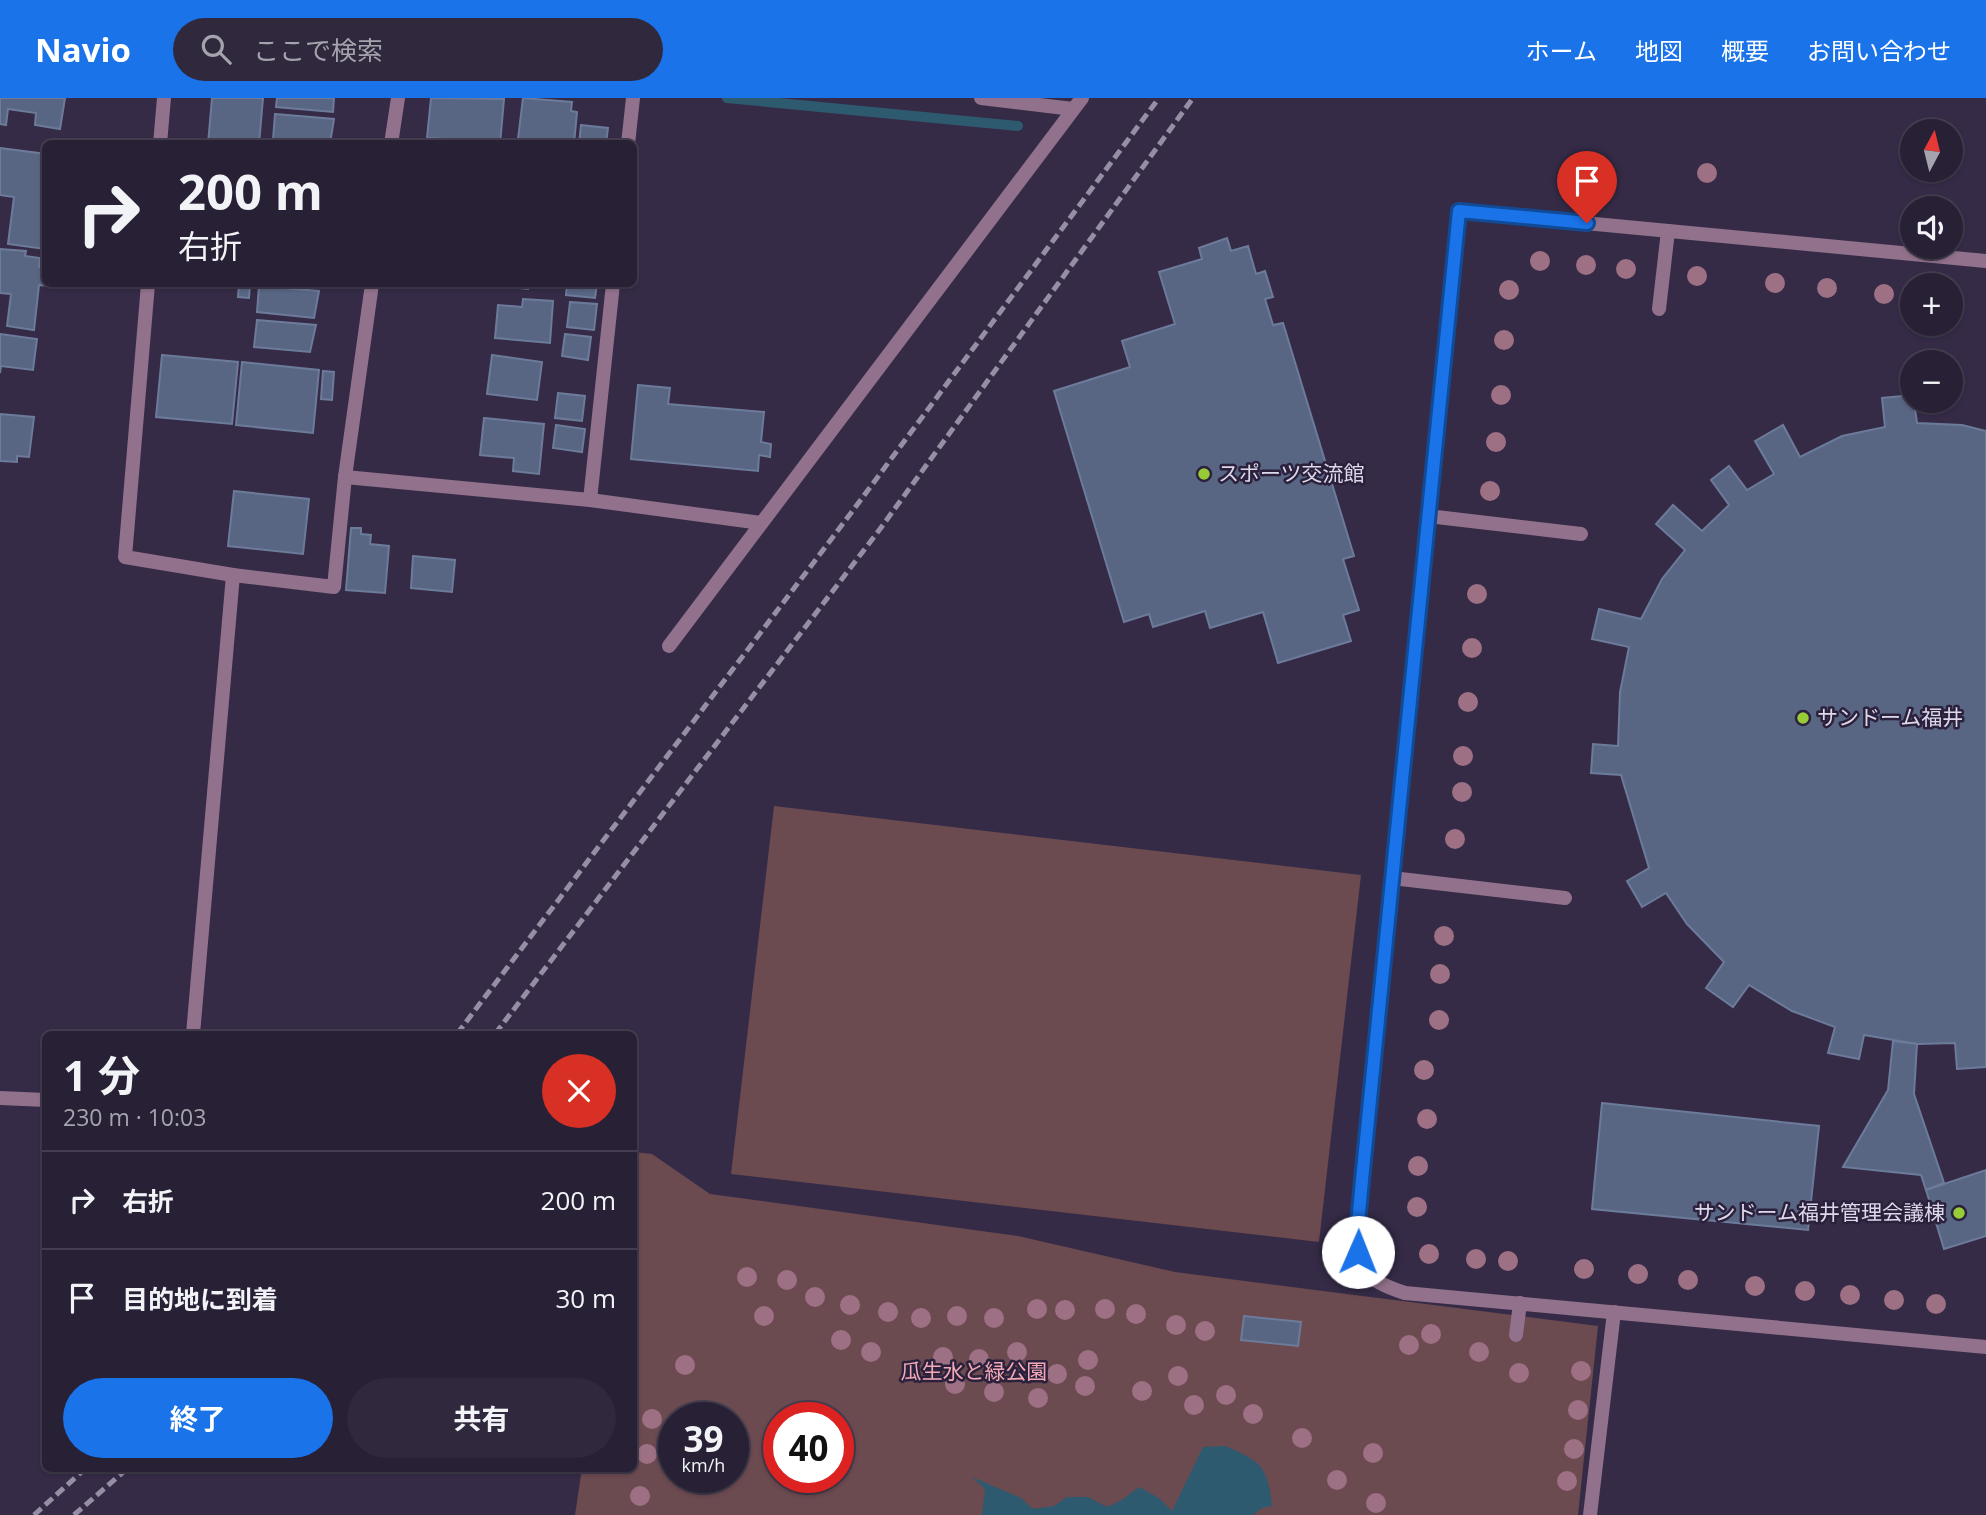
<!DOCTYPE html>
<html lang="ja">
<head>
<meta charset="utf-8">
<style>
	body { margin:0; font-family:"Open Sans","Noto Sans JP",sans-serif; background:#30283d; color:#f1f3f6; height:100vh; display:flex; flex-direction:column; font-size:26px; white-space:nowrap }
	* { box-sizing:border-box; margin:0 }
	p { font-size:23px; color:#a5a3ad }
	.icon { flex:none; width:38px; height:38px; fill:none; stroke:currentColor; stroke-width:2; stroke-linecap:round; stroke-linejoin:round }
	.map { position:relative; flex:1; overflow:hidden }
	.side { position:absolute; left:42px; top:933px; width:595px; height:441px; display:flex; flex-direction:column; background:#282035; border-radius:10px; box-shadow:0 2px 5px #0004,0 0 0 2px #443e50 }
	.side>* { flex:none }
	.banner { position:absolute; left:42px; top:42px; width:595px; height:147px; border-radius:10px; box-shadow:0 2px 5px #0004,0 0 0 2px #443e50; background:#282035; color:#f1f3f6; overflow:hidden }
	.needle { width:46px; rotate:7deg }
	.buttons { position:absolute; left:1900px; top:21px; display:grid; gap:14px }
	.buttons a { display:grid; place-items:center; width:63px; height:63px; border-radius:50%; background:#282035; box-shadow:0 2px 5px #0004,0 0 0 2px #443e50; font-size:35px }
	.speed { position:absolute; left:658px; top:1304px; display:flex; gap:14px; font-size:35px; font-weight:700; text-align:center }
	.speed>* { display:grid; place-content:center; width:91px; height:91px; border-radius:50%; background:#282035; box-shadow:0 2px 5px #0004,0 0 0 2px #443e50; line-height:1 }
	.speed small { font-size:18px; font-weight:400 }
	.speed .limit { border:10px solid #d22; background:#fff; color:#111 }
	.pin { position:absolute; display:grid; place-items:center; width:60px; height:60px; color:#fff; margin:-72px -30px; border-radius:50% 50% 50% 0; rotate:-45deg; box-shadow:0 0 7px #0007 }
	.pin .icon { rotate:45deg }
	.me { position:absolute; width:77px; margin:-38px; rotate:1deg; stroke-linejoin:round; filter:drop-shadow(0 0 5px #0008) }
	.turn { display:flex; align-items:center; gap:24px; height:147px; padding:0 21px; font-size:32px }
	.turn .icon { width:91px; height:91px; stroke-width:2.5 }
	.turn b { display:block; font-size:49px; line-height:60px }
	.round { display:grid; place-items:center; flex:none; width:74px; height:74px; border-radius:37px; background:#30283d }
	.head { display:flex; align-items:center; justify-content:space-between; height:119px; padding:0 21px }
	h1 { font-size:42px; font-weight:700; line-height:52px }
	.primary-button { display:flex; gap:14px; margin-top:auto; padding:14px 21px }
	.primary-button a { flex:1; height:80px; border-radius:42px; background:#1a73e8; color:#fff; font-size:28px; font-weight:700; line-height:80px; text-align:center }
	.primary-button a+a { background:#30283d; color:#f1f3f6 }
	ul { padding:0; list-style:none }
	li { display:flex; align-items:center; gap:21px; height:98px; padding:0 21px; border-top:2px solid #443e50 }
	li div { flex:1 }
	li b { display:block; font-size:26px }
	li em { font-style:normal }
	header { display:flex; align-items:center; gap:42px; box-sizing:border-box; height:98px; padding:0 35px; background:#1a73e8; color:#fff }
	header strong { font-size:33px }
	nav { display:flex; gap:38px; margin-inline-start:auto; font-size:24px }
	.search { width:490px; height:63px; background:#30283d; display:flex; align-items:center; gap:18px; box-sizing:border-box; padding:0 24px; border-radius:38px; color:#a5a3ad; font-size:26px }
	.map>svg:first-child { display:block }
	.green { fill:#6b4a50; fill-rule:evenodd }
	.water { fill:#2e5a6f }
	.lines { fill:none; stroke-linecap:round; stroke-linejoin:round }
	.stream { stroke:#2e5a6f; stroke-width:10 }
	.building { fill:#586684; stroke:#6d7b9a; stroke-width:2 }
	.service { stroke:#91718b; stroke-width:14 }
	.minor { stroke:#91718b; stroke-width:14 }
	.tertiary { stroke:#91718b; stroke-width:14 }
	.rail { stroke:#958ea4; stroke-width:5; stroke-dasharray:10 5; stroke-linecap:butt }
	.tree { fill:#9d7084 }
	.route-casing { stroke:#114b97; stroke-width:18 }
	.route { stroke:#1a73e8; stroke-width:12 }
	.poi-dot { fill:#97cc38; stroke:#2b213c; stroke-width:2.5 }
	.labels { text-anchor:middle; stroke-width:5; stroke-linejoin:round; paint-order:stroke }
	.poi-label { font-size:21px; fill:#ddd8ea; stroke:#2b213c; text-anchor:start }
	.park-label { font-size:21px; fill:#f2a8b5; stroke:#2b213c }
</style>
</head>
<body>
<header>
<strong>Navio</strong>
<div class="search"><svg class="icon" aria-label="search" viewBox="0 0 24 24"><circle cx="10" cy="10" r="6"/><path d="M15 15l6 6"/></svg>ここで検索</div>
<nav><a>ホーム</a><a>地図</a><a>概要</a><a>お問い合わせ</a></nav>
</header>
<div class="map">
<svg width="1986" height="1417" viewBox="0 0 1986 1417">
	<rect width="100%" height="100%" fill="#352b47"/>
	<g class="green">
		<polygon points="774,708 1361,777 1319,1144 731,1076"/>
		<path d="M634 1054 652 1056 710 1096 1018 1138 1175 1174 1598 1228 1578 1417H575L582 1370H634ZM674 1320H733V1379H674ZM779 1320H838V1379H779Z"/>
	</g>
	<path class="water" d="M1225 1348C1261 1363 1268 1369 1272 1408L1262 1410 1253 1417H982L985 1391 972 1379 1021 1400 1033 1411 1054 1408 1067 1399H1088L1107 1409 1122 1402 1139 1389 1159 1400 1172 1413 1203 1349Z"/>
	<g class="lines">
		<polyline class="stream" points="727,0 1018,28"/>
	</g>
	<g class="building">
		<polygon points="0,0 65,0 60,31 35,27 36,15 8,11 6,27 0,26"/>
		<polygon points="212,0 263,0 259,46 208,46"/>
		<polygon points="277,0 334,0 333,14 276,9"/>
		<polygon points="431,0 504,1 500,46 443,46 443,41 427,40"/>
		<polygon points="523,0 572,4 571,13 577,14 574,46 518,41"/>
		<polygon points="275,16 334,21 330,46 273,42"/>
		<polygon points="581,27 608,30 606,46 579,46"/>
		<polygon points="0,50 46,56 46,151 8,146 14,99 0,97"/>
		<polygon points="1227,140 1231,153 1248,148 1256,176 1265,173 1273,199 1265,201 1273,227 1283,225 1354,458 1343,461 1359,512 1343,517 1351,543 1278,565 1263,514 1210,530 1205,513 1153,529 1149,516 1124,524 1054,293 1130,269 1122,243 1175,226 1159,174 1202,161 1199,150"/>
		<polygon points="0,151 26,153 25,158 40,160 39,169 46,170 46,186 51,186 50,188 39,187 34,232 7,228 11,196 0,195"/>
		<polygon points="239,186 250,186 249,200 238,199"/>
		<polygon points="499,186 528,186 528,191 499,188"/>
		<polygon points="567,186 597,186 595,200 566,197"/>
		<polygon points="259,188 319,193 314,220 257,214"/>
		<polygon points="523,201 553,203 550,245 495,240 498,207 522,209"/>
		<polygon points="570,204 597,206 594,232 567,229"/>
		<polygon points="257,222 316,227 310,254 254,249"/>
		<polygon points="0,236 37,241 33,272 1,268 0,275"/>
		<polygon points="565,236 591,239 588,262 562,258"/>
		<polygon points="162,257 238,264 232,326 156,319"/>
		<polygon points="492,257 542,264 537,302 487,296"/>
		<polygon points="242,264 319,272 313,335 236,327"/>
		<polygon points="323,273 334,274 332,302 321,301"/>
		<polygon points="638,287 670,290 668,306 764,314 761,344 771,346 770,359 759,357 758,373 631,361"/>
		<polygon points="558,295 585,298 582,323 555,320"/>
		<polygon points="1913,297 1917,325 1962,327 1986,333 1986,969 1957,971 1955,945 1917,946 1864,937 1859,961 1828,955 1835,929 1792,913 1749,887 1733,909 1706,890 1724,864 1687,826 1666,795 1642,809 1627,783 1649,770 1621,677 1591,675 1593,646 1618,648 1620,594 1629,549 1592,541 1599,511 1641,521 1662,481 1685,452 1656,426 1673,407 1702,433 1729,407 1711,382 1729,368 1747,392 1774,376 1755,343 1783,327 1800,359 1842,338 1885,329 1882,300"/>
		<polygon points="0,316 34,319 29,359 17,358 17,364 0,363"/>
		<polygon points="484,320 544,326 539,376 513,373 514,360 480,357"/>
		<polygon points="556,327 585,331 582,354 553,350"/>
		<polygon points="234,393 309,401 303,456 228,448"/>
		<polygon points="351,430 361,430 361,436 371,437 370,446 389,448 385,495 346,492"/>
		<polygon points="413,458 455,462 452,494 411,490"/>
		<polygon points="1893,943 1917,946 1914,996 1944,1085 1926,1092 1921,1077 1843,1069 1888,992"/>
		<polygon points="1602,1005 1819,1028 1808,1132 1592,1111"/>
		<polygon points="1986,1072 1986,1138 1944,1151 1926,1092"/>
		<polygon points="1244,1218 1301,1224 1298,1248 1241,1242"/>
	</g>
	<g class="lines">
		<g class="service">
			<polyline points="1659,211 1668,133"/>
			<polyline points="1428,418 1581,436"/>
			<polyline points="1392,780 1565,800"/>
		</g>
		<g class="minor">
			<polyline points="981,0 1073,11"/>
			<polyline points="160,46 164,0"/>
			<polyline points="391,46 398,0"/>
			<polyline points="628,46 633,0"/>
			<polyline points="148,186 125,459 233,477 334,489 345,379 372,186"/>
			<polyline points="345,379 590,402 613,186"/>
			<polyline points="590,402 761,425"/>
			<polyline points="669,548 1082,0"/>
			<polyline points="193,936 233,477"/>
			<polyline points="0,1000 46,1002"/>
			<polyline points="1516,1237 1520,1205"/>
			<polyline points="1590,1417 1614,1214"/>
		</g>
		<path class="tertiary" d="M1986 163 1459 113 1358 1125C1358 1170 1360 1180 1405 1195L1986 1249"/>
		<g class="rail">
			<polyline points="457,936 851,415 1159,0"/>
			<polyline points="495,936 880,431 1193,0"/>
			<polyline points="34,1417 86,1370"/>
			<polyline points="74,1417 128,1370"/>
		</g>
	</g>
	<g class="tree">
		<circle cx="1707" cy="75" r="10"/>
		<circle cx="1540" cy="163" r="10"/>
		<circle cx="1586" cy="167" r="10"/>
		<circle cx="1626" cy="171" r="10"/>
		<circle cx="1697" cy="178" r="10"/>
		<circle cx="1775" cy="185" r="10"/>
		<circle cx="1827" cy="190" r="10"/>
		<circle cx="1509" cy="192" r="10"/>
		<circle cx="1884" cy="196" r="10"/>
		<circle cx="1504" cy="242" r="10"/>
		<circle cx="1501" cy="297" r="10"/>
		<circle cx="1496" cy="344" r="10"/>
		<circle cx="1490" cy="393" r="10"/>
		<circle cx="1477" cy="496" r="10"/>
		<circle cx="1472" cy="550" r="10"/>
		<circle cx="1468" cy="604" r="10"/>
		<circle cx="1463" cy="658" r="10"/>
		<circle cx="1462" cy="694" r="10"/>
		<circle cx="1455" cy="741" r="10"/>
		<circle cx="1444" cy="838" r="10"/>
		<circle cx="1440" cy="876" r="10"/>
		<circle cx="1439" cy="922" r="10"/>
		<circle cx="1424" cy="972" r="10"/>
		<circle cx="1427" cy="1021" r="10"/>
		<circle cx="1418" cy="1068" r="10"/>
		<circle cx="1417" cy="1109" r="10"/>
		<circle cx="1429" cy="1156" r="10"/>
		<circle cx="1476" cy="1161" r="10"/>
		<circle cx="1508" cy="1163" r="10"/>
		<circle cx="1584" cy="1171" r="10"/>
		<circle cx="1638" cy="1176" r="10"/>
		<circle cx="747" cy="1179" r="10"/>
		<circle cx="787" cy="1182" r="10"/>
		<circle cx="1688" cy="1182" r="10"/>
		<circle cx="1755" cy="1188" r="10"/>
		<circle cx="1805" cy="1193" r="10"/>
		<circle cx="1850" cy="1197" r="10"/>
		<circle cx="815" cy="1199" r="10"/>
		<circle cx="1894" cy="1202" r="10"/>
		<circle cx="1936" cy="1206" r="10"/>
		<circle cx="850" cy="1207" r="10"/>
		<circle cx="1037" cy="1211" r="10"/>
		<circle cx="1105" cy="1211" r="10"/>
		<circle cx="1065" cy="1212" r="10"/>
		<circle cx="888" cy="1214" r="10"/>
		<circle cx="1136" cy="1216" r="10"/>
		<circle cx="764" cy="1218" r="10"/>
		<circle cx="957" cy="1218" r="10"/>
		<circle cx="921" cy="1220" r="10"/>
		<circle cx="994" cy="1220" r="10"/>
		<circle cx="1176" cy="1227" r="10"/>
		<circle cx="1205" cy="1233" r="10"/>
		<circle cx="1431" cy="1236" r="10"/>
		<circle cx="841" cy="1242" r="10"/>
		<circle cx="1409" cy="1247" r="10"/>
		<circle cx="871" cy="1254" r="10"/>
		<circle cx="1017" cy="1254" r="10"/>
		<circle cx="1479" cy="1254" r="10"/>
		<circle cx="943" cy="1259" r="10"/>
		<circle cx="979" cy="1261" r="10"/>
		<circle cx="1088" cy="1262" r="10"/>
		<circle cx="685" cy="1267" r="10"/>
		<circle cx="1581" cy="1273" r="10"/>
		<circle cx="1519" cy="1275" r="10"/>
		<circle cx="1057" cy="1276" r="10"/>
		<circle cx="1178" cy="1278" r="10"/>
		<circle cx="955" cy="1286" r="10"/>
		<circle cx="1085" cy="1288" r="10"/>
		<circle cx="1142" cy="1293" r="10"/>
		<circle cx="994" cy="1294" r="10"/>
		<circle cx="1226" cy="1297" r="10"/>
		<circle cx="1038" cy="1300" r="10"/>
		<circle cx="1194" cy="1307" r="10"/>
		<circle cx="1578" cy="1312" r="10"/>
		<circle cx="1253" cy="1316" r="10"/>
		<circle cx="652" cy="1321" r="10"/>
		<circle cx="1302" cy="1340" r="10"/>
		<circle cx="1574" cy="1351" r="10"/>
		<circle cx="1373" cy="1355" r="10"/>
		<circle cx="647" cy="1356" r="10"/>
		<circle cx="1337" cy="1382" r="10"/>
		<circle cx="1567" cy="1383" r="10"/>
		<circle cx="640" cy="1398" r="10"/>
		<circle cx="1376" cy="1405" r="10"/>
	</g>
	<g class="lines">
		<g class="route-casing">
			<polyline id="route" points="1358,1154 1358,1125 1363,1072 1459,113 1587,125"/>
		</g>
		<use href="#route" class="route"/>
	</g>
	<g class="poi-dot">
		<circle cx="1204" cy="376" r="7"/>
		<circle cx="1803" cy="620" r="7"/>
		<circle cx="1959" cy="1115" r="7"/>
	</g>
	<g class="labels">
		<g class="poi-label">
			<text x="1218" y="383">スポーツ交流館</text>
			<text x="1817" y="627">サンドーム福井</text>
			<text x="1945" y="1122" text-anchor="end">サンドーム福井管理会議棟</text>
		</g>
		<g class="park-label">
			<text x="974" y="1281">瓜生水と緑公園</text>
		</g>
	</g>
</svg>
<div class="buttons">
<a><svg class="needle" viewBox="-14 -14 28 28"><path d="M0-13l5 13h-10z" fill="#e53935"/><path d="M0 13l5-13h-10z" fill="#a5a3ad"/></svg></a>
<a><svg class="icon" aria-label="sound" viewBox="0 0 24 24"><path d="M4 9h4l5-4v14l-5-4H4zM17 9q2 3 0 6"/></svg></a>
<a>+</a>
<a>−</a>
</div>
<div class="speed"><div>39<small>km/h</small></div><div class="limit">40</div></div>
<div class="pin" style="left:1587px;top:125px;background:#d93025"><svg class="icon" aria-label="arrive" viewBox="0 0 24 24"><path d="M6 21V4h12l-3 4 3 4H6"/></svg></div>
<svg class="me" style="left:1358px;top:1154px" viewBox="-20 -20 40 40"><circle r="19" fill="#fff"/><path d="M0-13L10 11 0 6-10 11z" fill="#1a73e8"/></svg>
<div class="banner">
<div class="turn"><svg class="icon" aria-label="right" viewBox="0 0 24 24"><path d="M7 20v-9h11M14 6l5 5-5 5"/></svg><div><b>200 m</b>右折</div></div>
</div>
<section class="side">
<div class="head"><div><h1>1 分</h1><p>230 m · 10:03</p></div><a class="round" style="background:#d93025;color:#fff"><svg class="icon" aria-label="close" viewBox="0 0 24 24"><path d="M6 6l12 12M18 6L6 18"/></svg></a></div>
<ul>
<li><svg class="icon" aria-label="right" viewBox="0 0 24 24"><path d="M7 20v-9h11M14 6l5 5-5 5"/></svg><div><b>右折</b></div><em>200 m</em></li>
<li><svg class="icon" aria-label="arrive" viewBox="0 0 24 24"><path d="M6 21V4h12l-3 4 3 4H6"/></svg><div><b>目的地に到着</b></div><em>30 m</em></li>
</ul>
<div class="primary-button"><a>終了</a><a>共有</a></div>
</section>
</div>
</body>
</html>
